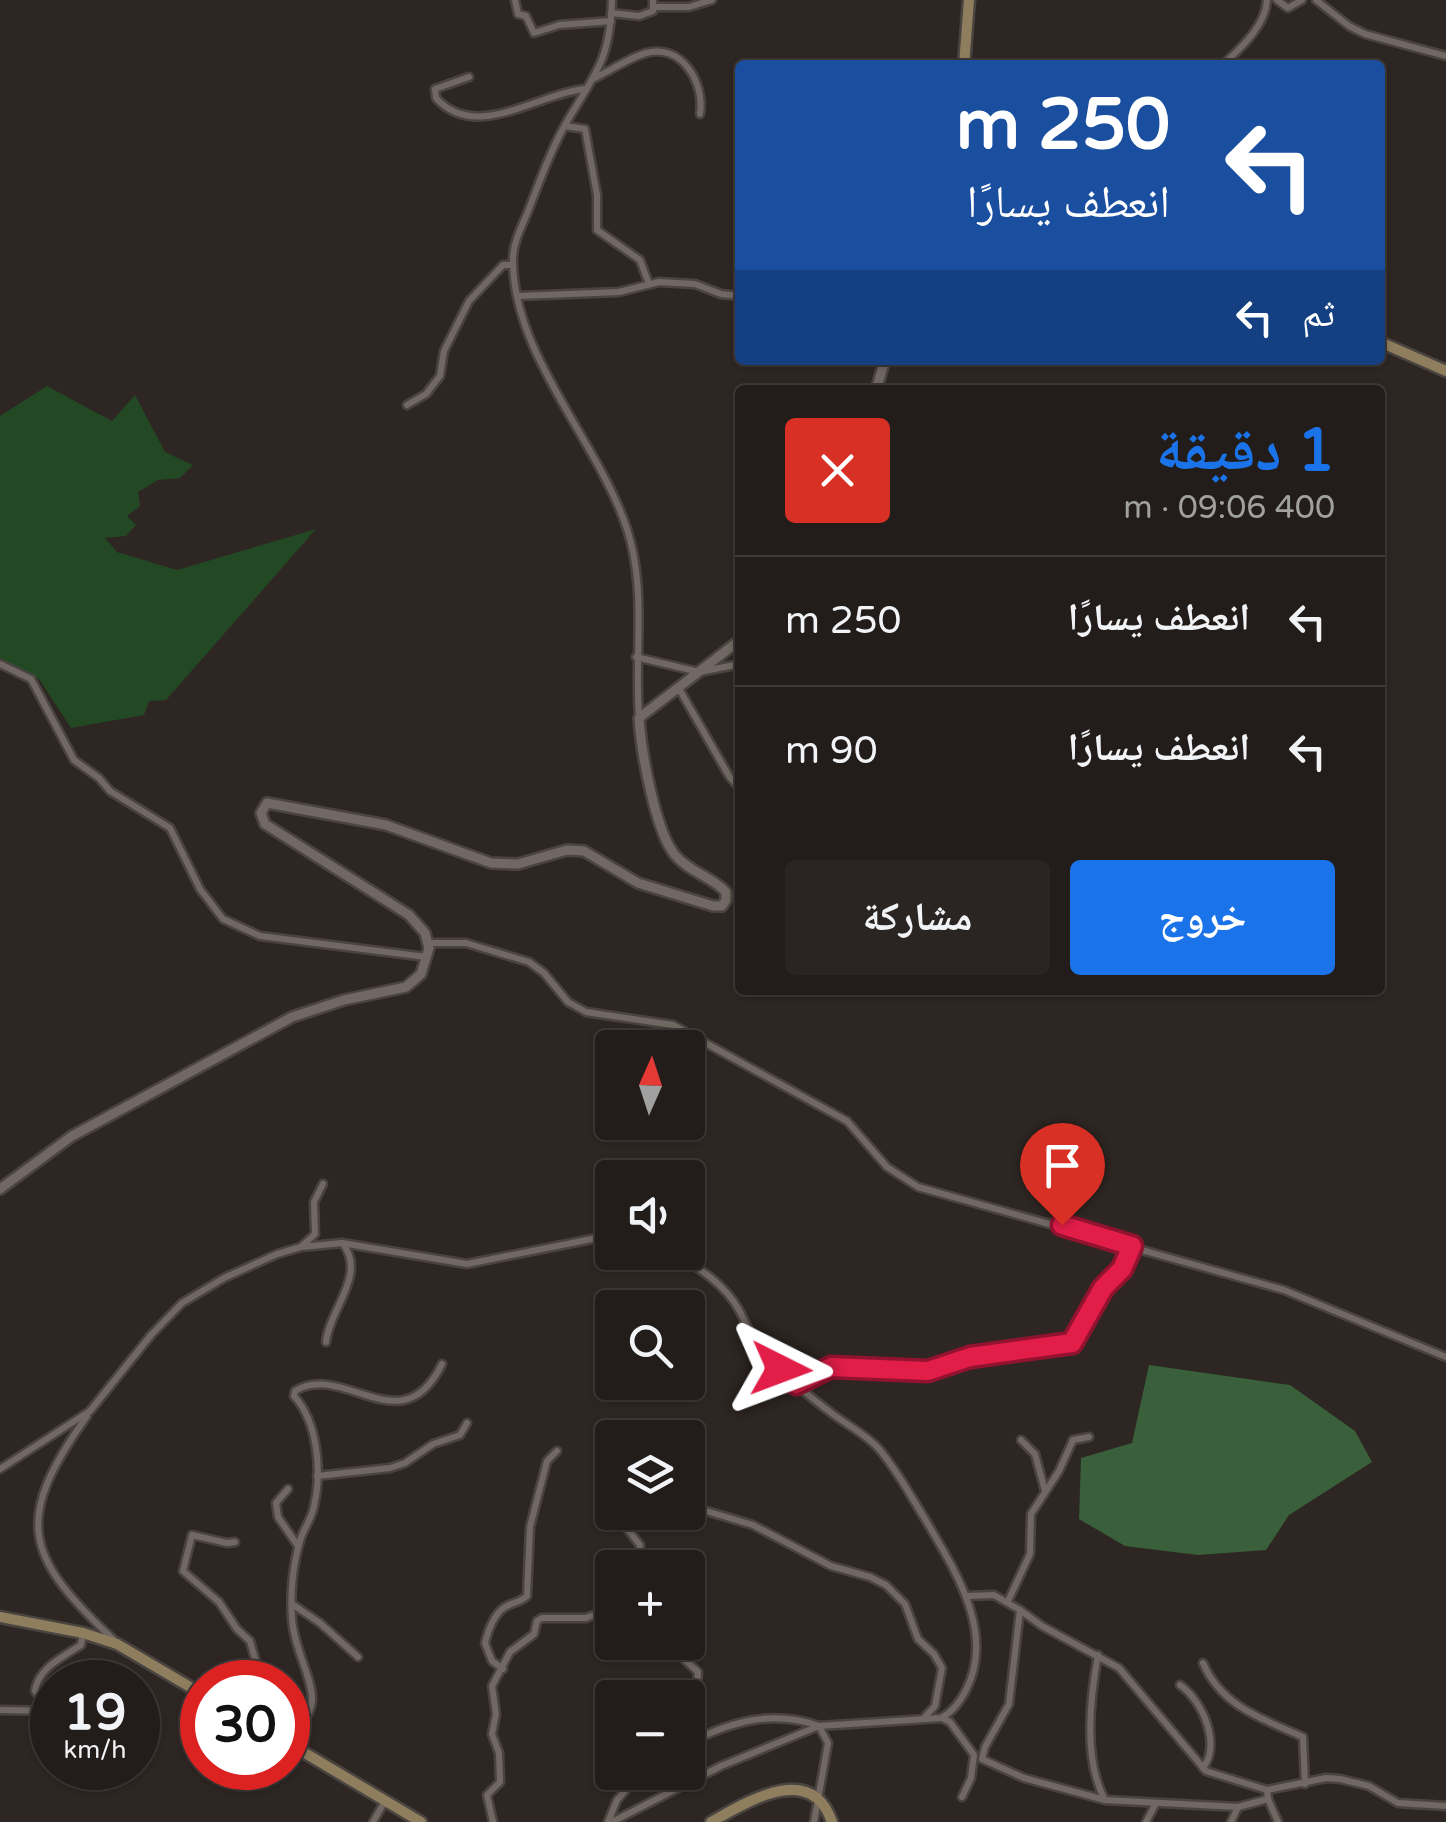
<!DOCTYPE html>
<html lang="ar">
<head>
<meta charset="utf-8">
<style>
	body { margin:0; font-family:"Varela Round","Noto Naskh Arabic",sans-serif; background:#2a2523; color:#f1f3f6; direction:rtl; height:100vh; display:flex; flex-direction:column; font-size:38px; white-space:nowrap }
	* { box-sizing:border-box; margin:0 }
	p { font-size:32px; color:#a2a1a2 }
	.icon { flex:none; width:55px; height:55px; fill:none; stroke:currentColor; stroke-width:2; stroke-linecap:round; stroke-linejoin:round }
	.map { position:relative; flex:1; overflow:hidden; direction:ltr }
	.drawer { position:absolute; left:735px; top:385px; width:650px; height:610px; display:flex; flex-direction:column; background:#221c1a; border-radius:10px; box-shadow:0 2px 8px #0004,0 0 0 2px #3f3a39; direction:rtl }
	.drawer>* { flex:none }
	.guide { position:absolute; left:735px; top:60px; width:650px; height:305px; border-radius:10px; box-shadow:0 2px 8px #0004,0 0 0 2px #3f3a39; direction:rtl; background:#1a4fa0; color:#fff; overflow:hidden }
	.needle { width:65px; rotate:3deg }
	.controls { position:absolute; left:595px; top:1030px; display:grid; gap:20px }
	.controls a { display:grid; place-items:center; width:110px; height:110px; border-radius:10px; background:#221c1a; box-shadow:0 2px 8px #0004,0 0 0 2px #3f3a39; font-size:50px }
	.speed { position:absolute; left:30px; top:1660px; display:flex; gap:20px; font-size:50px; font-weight:700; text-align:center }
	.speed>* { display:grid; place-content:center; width:130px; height:130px; border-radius:50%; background:#221c1a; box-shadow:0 2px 8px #0004,0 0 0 2px #3f3a39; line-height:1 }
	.speed small { font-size:25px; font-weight:400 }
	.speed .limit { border:15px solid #d22; background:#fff; color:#111 }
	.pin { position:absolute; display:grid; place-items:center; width:85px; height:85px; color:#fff; margin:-102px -42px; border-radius:50% 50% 50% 0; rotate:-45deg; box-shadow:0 0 10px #0007 }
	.pin .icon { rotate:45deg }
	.me { position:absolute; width:110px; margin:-55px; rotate:93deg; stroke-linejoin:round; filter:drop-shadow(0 0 8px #0008) }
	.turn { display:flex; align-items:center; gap:35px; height:210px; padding:0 50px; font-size:45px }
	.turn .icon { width:130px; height:130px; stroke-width:2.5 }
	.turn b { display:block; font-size:70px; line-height:85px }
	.then { display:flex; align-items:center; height:95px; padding:0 50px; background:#0003; gap:20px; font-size:38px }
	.round { display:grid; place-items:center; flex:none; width:105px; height:105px; border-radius:10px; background:#2a2523 }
	.headline { display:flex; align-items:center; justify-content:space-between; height:170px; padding:0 50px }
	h1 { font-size:60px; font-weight:700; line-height:75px; color:#1a73e8 }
	.button { display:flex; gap:20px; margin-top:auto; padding:20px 50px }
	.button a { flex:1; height:115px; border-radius:10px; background:#1a73e8; color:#fff; font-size:40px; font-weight:700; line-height:115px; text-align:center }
	.button a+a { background:#2a2523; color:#f1f3f6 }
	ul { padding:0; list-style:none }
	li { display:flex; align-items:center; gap:30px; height:130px; padding:0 50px; border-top:2px solid #3f3a39 }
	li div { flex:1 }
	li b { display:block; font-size:38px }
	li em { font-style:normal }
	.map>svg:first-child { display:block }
	.green { fill:#234824 }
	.forest { fill:#39603a }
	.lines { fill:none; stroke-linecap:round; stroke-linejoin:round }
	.minor-casing { stroke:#4a4441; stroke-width:11 }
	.tertiary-casing { stroke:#4a4441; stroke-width:14 }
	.secondary-casing { stroke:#4a4441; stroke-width:15 }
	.minor { stroke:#726863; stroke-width:6 }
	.tertiary { stroke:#726863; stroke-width:9 }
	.secondary { stroke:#8e7e5e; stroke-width:10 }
	.route-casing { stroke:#92132f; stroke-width:25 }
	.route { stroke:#e11d48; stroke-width:18 }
</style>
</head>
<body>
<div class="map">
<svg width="1446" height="1822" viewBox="0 0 1446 1822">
	<rect width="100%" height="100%" fill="#2e2622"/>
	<polygon class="green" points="47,386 112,421 135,395 165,452 193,465 180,478 158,480 138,492 140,506 127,516 136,525 126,536 105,538 117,552 177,570 316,529 166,700 149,701 144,715 71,728 39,679 0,658 0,416"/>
	<polygon class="forest" points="1149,1365 1290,1385 1355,1431 1372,1462 1289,1515 1266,1550 1198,1555 1125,1546 1079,1519 1081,1458 1132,1443"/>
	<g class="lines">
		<g class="minor-casing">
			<g id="minor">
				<polyline points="515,0 518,14 526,16 534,33 559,25 611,21"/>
				<path d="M612 0C610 63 594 74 565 125 550 152 540 180 529 209 523 224 513 242 513 259 512 354 598 441 627 529 647 590 634 654 639 717"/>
				<polyline points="1277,0 1288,8 1302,0"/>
				<polyline points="1316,0 1349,26 1365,34 1446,56"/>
				<polyline points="653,7 689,7 712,0"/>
				<polyline points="611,13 639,16 653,11 653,0"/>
				<path d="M1226 62C1243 46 1266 24 1267 0"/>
				<path d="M469 77 435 89 436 98C476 143 540 92 586 89"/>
				<path d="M595 78C611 70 629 58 646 53 681 43 705 82 700 114"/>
				<polyline points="565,126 585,129 597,195 597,230 640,260 649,284"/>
				<polyline points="519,296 619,292 659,282 695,284 721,294 740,296"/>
				<polyline points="407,405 426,394 440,376 444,351 469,301 503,265 513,265"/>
				<polyline points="636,657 699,672 740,664"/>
				<polyline points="0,664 31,679 74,760 99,778 110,791 170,828 200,889 223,919 260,936 426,957"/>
				<polyline points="678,687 729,776 740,789"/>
				<polyline points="428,943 466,943 529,962 544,973 568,1002 586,1012 673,1025 847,1121 887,1167 918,1187 1284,1290 1446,1357"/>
				<polyline points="302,1246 315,1234 314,1202 323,1184"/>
				<path d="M326 1342C329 1310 367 1275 343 1244"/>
				<polyline points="796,1384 831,1367 928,1371 970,1357 1064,1347 1072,1343 1103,1288 1122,1269 1131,1246"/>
				<path d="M87 1416C14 1519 23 1555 113 1639"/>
				<polyline points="1021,1440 1035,1454 1045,1491"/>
				<polyline points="0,1469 90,1411 151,1335 182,1303 224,1278 277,1254 301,1247 342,1243 467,1264 612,1235"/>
				<polyline points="317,1476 390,1468 405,1463 433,1444 460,1435 467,1423"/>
				<polyline points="288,1489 276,1503 278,1517 298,1546"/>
				<polyline points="693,1507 753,1525 831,1566 870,1577 886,1585 905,1604 918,1639 934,1654 942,1668 935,1706 923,1719"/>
				<polyline points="614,1512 640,1545 638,1568"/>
				<polyline points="235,1542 227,1543 192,1535 183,1571 219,1602 237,1629 250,1641 259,1673 266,1682"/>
				<polyline points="967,1596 994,1595 1020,1610 1009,1704 985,1747 982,1759 1024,1778 1105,1800 1238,1807 1268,1799 1278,1822"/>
				<polyline points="1008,1601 1030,1554 1031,1514 1059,1471 1073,1440 1089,1437"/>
				<polyline points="292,1604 320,1623 358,1657"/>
				<polyline points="1020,1610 1042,1626 1119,1668 1206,1771 1267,1790 1268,1799"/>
				<polyline points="676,1642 683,1658 698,1672 696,1703 700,1737"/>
				<path d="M1098 1655C1090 1699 1083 1759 1105 1800"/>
				<path d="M1203 1663C1222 1707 1263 1719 1303 1737L1305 1784"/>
				<path d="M503 1669 492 1661 485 1643C488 1631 494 1614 505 1607 513 1602 519 1603 527 1596L530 1527 547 1461 557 1451"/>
				<path d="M1180 1685C1203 1701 1221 1744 1203 1768"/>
				<path d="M52 1699 40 1698 35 1691C38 1668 63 1657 81 1645L83 1633"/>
				<polyline points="0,1710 52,1711"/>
				<polyline points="138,1711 142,1716 142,1732"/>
				<polyline points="942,1718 950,1722 974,1755 971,1778 962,1797"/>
				<polyline points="186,1728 202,1698"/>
				<path d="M288 1737C299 1727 311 1716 312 1700 313 1679 293 1646 292 1618 290 1594 293 1564 300 1541 303 1529 312 1519 314 1506 322 1472 318 1422 294 1396L295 1391C344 1361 402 1446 442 1364"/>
				<path d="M688 1743C731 1722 772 1709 819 1726L828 1743 814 1822"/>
				<polyline points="1267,1790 1326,1778 1340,1779 1369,1786 1398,1803 1446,1806"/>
				<polyline points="373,1822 385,1801"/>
				<polyline points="493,1822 487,1795 500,1782 499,1753 492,1734 496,1714 492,1686 510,1652 534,1634 537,1621 542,1618 586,1618 612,1608"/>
				<polyline points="608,1822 617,1800 641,1772"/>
				<path d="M612 1822 721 1766 819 1726 941 1718C953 1712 960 1702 966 1690 996 1632 954 1569 925 1519 910 1495 897 1470 879 1449 866 1434 845 1424 830 1412 807 1395 786 1376 766 1356 753 1342 748 1327 739 1310 724 1283 697 1266 669 1252"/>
				<polyline points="1146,1822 1155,1805"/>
				<polyline points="1231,1822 1238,1807"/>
			</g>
		</g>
		<g class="tertiary-casing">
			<g id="tertiary">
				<polyline points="876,390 885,360"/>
				<path d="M0 1189 72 1136 292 1017 344 1000 406 987 421 974 429 948 425 933 409 915 265 824 261 813 267 803 386 825 491 863 518 864 567 850 584 851 638 883 713 906H722L726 900V892C711 876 689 872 675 855 655 831 641 750 639 718L740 640"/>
			</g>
		</g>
		<g class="secondary-casing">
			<g id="secondary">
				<polyline points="964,65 969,0"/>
				<polyline points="1380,342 1446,371"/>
				<polyline points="0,1617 83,1633 117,1644 202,1694"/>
				<polyline points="288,1743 421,1822"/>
				<path d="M711 1822C747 1802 811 1761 832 1822"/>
			</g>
		</g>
		<use href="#minor" class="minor"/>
		<use href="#tertiary" class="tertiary"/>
		<use href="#secondary" class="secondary"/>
	</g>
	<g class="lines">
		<g class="route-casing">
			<polyline id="route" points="781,1369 796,1384 831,1367 928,1371 970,1357 1072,1343 1103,1288 1122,1269 1132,1246 1062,1225"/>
		</g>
		<use href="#route" class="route"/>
	</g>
</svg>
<div class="controls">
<a><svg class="needle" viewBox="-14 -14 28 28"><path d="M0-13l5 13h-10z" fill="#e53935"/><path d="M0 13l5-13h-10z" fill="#a2a1a2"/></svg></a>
<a><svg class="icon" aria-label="sound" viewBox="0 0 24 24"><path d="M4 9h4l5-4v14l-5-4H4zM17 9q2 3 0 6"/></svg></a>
<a><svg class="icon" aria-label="search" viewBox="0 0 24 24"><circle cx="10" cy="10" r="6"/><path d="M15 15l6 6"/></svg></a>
<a><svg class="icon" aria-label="layers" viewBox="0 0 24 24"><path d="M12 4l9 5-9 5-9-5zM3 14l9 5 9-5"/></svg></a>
<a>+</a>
<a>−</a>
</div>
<div class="speed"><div>19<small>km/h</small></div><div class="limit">30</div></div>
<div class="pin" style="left:1062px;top:1225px;background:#d93025"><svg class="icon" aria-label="arrive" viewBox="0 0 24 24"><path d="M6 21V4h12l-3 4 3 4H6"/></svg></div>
<svg class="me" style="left:781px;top:1369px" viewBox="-20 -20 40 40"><path d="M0-17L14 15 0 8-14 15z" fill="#e11d48" stroke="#fff" stroke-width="4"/></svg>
<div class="guide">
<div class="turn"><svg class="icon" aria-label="left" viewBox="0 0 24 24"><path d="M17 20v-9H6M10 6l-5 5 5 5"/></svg><div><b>250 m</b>انعطف يسارًا</div></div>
<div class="then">ثم<svg class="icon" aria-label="left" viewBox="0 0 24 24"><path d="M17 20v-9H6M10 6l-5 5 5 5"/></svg></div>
</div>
<section class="drawer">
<div class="headline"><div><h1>1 دقيقة</h1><p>400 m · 09:06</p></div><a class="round" style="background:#d93025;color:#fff"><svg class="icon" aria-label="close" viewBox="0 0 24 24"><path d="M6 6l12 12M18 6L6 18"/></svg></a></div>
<ul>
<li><svg class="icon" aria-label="left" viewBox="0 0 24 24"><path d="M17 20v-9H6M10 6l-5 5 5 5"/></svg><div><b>انعطف يسارًا</b></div><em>250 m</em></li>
<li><svg class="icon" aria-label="left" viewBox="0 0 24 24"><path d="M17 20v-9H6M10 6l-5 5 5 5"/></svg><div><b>انعطف يسارًا</b></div><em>90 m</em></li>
</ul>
<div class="button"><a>خروج</a><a>مشاركة</a></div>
</section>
</div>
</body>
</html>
